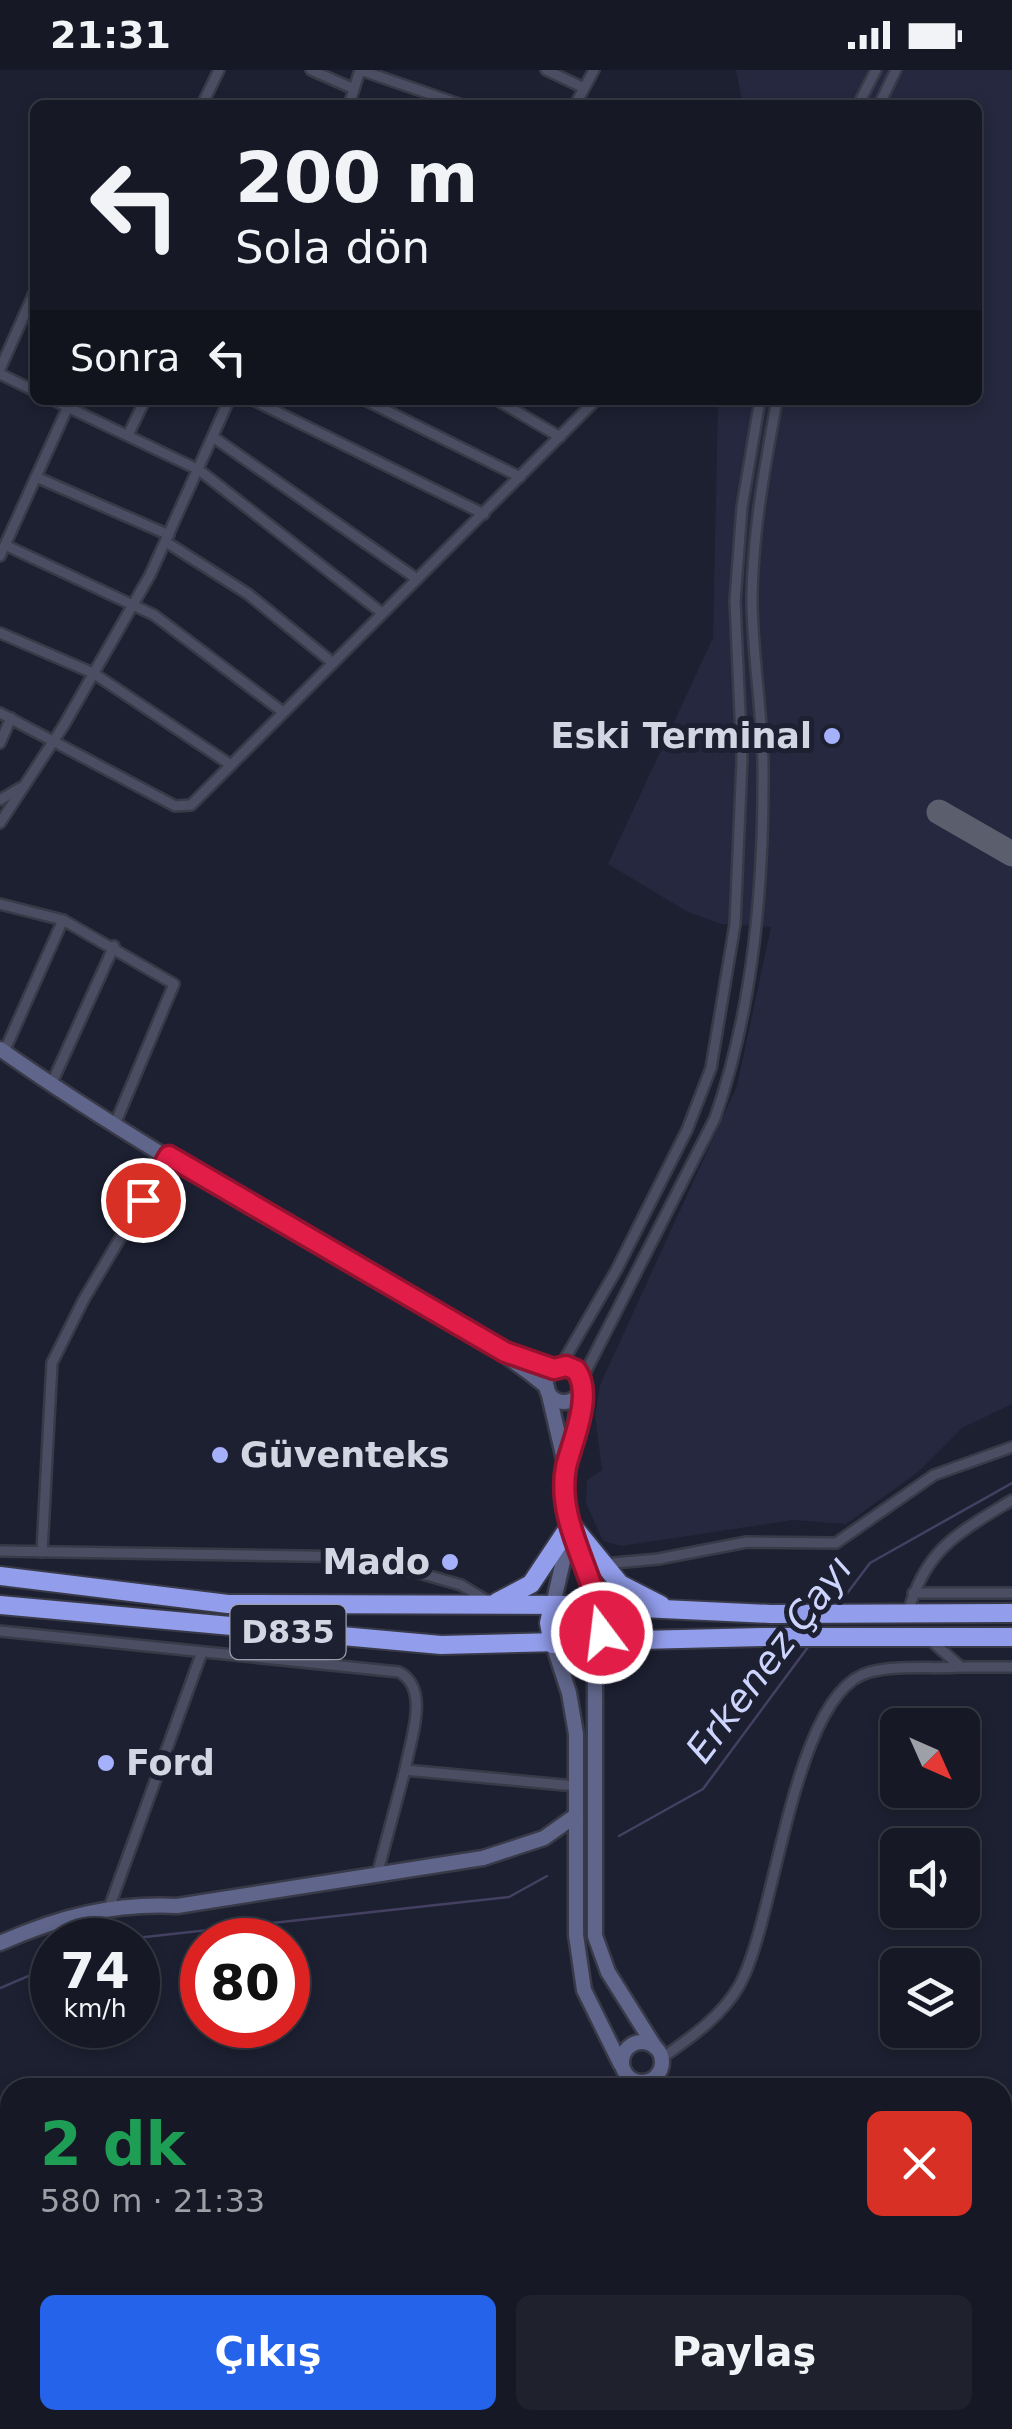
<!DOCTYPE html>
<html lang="tr">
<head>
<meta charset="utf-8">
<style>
	body { margin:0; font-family:"DejaVu Sans",sans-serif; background:#1f212d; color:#f1f3f6; height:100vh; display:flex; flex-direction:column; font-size:38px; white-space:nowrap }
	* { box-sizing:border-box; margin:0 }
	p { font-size:32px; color:#9ea0a7 }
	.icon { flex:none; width:55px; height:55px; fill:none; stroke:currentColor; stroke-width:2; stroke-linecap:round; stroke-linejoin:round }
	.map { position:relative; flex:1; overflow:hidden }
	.drawer { position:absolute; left:0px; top:2008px; width:1012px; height:352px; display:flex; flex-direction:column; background:#161825; border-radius:30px 30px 0 0; box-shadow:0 5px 15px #0003,0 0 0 2px #353742 }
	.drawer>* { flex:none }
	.top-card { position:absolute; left:30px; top:30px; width:952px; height:305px; border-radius:15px; box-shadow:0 5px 15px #0003,0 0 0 2px #353742; background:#161825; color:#f1f3f6; overflow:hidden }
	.needle { width:65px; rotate:135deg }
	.fabs { position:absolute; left:880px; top:1638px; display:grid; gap:20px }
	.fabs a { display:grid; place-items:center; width:100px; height:100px; border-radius:15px; background:#161825; box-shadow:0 5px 15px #0003,0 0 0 2px #353742; font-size:50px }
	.speed { position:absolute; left:30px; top:1848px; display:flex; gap:20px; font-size:50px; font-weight:700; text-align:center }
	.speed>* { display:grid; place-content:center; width:130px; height:130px; border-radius:50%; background:#161825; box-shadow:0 5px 15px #0003,0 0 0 2px #353742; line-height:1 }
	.speed small { font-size:25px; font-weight:400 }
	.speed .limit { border:15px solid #d22; background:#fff; color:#111 }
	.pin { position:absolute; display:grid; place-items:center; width:85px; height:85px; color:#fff; margin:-42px; border:5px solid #fff; border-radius:50%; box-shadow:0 2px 10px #0007 }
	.me { position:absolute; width:110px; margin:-55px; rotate:345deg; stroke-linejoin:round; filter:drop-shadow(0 0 8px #0008) }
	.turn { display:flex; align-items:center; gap:35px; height:210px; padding:0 40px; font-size:45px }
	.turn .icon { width:130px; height:130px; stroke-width:2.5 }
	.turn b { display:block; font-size:70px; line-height:85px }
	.then { display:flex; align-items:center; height:95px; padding:0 40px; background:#0003; gap:20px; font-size:38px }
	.round { display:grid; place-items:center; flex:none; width:105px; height:105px; border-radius:15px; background:#1f212d }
	.overview { display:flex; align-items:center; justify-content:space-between; height:170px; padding:0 40px }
	h1 { font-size:60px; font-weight:700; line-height:75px; color:#1e9e55 }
	.primary-button { display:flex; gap:20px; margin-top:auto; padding:20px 40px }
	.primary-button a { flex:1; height:115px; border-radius:15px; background:#2563eb; color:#fff; font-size:40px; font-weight:700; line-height:115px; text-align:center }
	.primary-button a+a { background:#1f212d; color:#f1f3f6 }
	.status { display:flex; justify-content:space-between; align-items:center; height:70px; padding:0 50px; background:#161825; direction:ltr }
	.status svg { height:28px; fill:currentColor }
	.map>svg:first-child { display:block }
	.built { fill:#25283e }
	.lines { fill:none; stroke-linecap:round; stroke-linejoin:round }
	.stream { stroke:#444062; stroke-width:2.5 }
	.taxiway { stroke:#5b5e6d; stroke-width:25 }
	.street-casing { stroke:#393a48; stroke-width:14 }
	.secondary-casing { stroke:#393a48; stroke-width:19 }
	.highway-casing { stroke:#393a48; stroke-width:22 }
	.street { stroke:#4b4e62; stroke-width:9 }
	.secondary { stroke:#60668b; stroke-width:14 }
	.highway { stroke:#929dec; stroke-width:18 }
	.route-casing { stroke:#92132f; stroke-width:25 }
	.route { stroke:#e11d48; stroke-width:18 }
	.poi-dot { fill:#a6b1fc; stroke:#1d2031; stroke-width:4 }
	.labels { text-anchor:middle; stroke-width:10; stroke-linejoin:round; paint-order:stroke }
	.shield { fill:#1d2031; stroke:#9c9fad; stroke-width:2.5 }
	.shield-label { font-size:32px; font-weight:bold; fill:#d3d6e2 }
	.poi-label { font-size:35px; font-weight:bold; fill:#d3d6e2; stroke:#1d2031; text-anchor:end }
	.water-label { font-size:38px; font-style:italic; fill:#cdd4fd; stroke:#1d2031 }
</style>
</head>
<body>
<div class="status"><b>21:31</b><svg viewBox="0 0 49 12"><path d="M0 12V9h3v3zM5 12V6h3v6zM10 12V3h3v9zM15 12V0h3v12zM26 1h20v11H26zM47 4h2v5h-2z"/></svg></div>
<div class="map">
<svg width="1012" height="2359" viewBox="0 0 1012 2359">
	<rect width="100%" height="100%" fill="#1d2031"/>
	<polygon class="built" points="736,0 1012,0 1012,1334 962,1358 918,1402 846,1454 793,1450 621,1476 603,1471 586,1433 587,1410 602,1400 595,1345 600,1315 737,1016 771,857 721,854 686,841 608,794 713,568 718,330 978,330 978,35 743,35"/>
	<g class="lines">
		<g class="stream">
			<polyline points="839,1534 870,1493 1012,1413"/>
			<polyline points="619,1766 703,1719 808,1577"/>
			<polyline points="118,1870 509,1827 547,1806"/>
			<polyline points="0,1918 52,1896"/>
		</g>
		<polyline class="taxiway" points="939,742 1012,784"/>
		<g class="street-casing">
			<g id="street">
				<polyline points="311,0 354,19"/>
				<polyline points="360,0 462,35"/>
				<polyline points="546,0 584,18"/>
				<polyline points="202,35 219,0"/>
				<polyline points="349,35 360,0"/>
				<polyline points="575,35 594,0"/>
				<polyline points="858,35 876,0"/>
				<polyline points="879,35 896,0"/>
				<polyline points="0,299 35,221"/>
				<polyline points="0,304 35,321"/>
				<polyline points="53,330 199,400 382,543"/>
				<polyline points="253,330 484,444"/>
				<polyline points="365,330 520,407"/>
				<polyline points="497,330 560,367"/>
				<polyline points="128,365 145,330"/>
				<polyline points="213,367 417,509"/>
				<polyline points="36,407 169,465"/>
				<polyline points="166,472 248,524 333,593"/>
				<polyline points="5,475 154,545 283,642"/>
				<polyline points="0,486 71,330"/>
				<polyline points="0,563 93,603 231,695"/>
				<polyline points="0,643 175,736 191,735 596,330"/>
				<polyline points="0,673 11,648"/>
				<polyline points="0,730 20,718"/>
				<polyline points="0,753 64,655 150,505 229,330"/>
				<polyline points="0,834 63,850 174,914 115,1054"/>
				<polyline points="4,982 63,850"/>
				<polyline points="51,1015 114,876"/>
				<polyline points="560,1297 617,1199 687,1060 711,998 735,854 742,690 735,531 742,437 760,330"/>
				<path d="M582 1309 715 1048C754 936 764 813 763 694 762 639 752 583 752 527 753 459 765 396 777 330"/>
				<polyline points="0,1481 363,1487 461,1515 489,1532"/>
				<polyline points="42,1482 52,1293 84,1229 169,1086"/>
				<polyline points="603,1494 658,1489 747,1472 836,1473 934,1405 1012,1377"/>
				<polyline points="913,1523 1012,1523"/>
				<path d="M908 1543C925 1479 958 1463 1012 1430"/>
				<path d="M0 1561 399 1602C431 1619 410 1670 405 1700L575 1716"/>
				<polyline points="929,1569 961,1597 1012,1597"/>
				<polyline points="377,1805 405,1700"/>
				<polyline points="109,1838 202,1582"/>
				<path d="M662 1988C690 1968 721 1947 739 1916 777 1849 792 1621 870 1602 898 1595 932 1599 961 1597"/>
			</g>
		</g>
		<g class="secondary-casing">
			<g id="secondary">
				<path d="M0 979C112 1058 233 1127 352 1196 418 1234 489 1268 547 1317"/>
				<polyline points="510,1283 554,1299"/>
				<circle cx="564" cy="1314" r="18"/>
				<polyline points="548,1321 566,1398 566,1436 596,1536"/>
				<polyline points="567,1397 581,1321"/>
				<polyline points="553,1535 570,1460"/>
				<polyline points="602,1570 595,1597 595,1866 608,1902 655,1977"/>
				<polyline points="553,1574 569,1623 576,1664 576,1865 584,1920 621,1995"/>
				<path d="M0 1873C59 1847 112 1833 177 1836L483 1788 544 1768 575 1746"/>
				<circle cx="642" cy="1992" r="20"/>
				<polyline points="855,2350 862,2359"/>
				<polyline points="892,2350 899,2359"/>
			</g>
		</g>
		<g class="highway-casing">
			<g id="highway">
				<polyline points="0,1506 228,1534 577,1535 771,1544 1012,1543"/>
				<polyline points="497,1532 531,1514 571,1454 620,1514 661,1535"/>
				<polyline points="0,1535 441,1575 762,1567 1012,1567"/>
				<polyline points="553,1535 549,1553 553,1574"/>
			</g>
		</g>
		<use href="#street" class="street"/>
		<use href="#secondary" class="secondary"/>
		<use href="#highway" class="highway"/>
	</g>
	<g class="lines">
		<g class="route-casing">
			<path id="route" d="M143 1130 169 1086 505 1282 554 1299 566 1296 576 1300C594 1325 572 1371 566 1397 555 1455 599 1507 602 1563"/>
		</g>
		<use href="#route" class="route"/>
	</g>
	<g class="poi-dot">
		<circle cx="832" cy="666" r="10"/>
		<circle cx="220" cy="1385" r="10"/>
		<circle cx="450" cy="1492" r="10"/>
		<circle cx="106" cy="1693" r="10"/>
	</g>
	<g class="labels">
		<rect class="shield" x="230.5" y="1535" width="115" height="54" rx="8"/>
		<g class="shield-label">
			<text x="288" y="1573">D835</text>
		</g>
		<g class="poi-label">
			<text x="812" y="678">Eski Terminal</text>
			<text x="240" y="1397" text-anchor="start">Güventeks</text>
			<text x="430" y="1504">Mado</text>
			<text x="126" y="1705" text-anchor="start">Ford</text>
		</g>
		<g class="water-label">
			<text transform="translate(769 1589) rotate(-53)" y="13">Erkenez Çayı</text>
		</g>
	</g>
</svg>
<div class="fabs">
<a><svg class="needle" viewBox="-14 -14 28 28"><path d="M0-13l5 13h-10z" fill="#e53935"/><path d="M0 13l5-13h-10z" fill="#9ea0a7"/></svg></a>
<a><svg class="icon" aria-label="sound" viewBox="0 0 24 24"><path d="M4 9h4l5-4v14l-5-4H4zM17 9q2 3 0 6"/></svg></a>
<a><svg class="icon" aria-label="layers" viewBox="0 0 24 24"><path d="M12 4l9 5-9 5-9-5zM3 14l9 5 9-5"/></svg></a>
</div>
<div class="speed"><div>74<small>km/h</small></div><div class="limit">80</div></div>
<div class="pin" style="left:143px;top:1130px;background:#d93025"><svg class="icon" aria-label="arrive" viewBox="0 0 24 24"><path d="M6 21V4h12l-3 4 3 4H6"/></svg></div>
<svg class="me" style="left:602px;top:1563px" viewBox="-20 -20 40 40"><circle r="17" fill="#e11d48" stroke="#fff" stroke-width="3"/><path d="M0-11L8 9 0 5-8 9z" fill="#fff"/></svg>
<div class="top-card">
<div class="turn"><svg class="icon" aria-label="left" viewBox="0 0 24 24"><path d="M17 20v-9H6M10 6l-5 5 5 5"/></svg><div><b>200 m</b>Sola dön</div></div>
<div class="then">Sonra<svg class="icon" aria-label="left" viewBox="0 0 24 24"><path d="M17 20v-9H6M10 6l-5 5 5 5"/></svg></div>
</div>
<section class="drawer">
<div class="overview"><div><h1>2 dk</h1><p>580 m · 21:33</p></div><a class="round" style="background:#d93025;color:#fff"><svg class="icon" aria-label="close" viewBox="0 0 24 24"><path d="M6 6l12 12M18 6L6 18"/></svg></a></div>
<div class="primary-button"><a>Çıkış</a><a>Paylaş</a></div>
</section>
</div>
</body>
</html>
